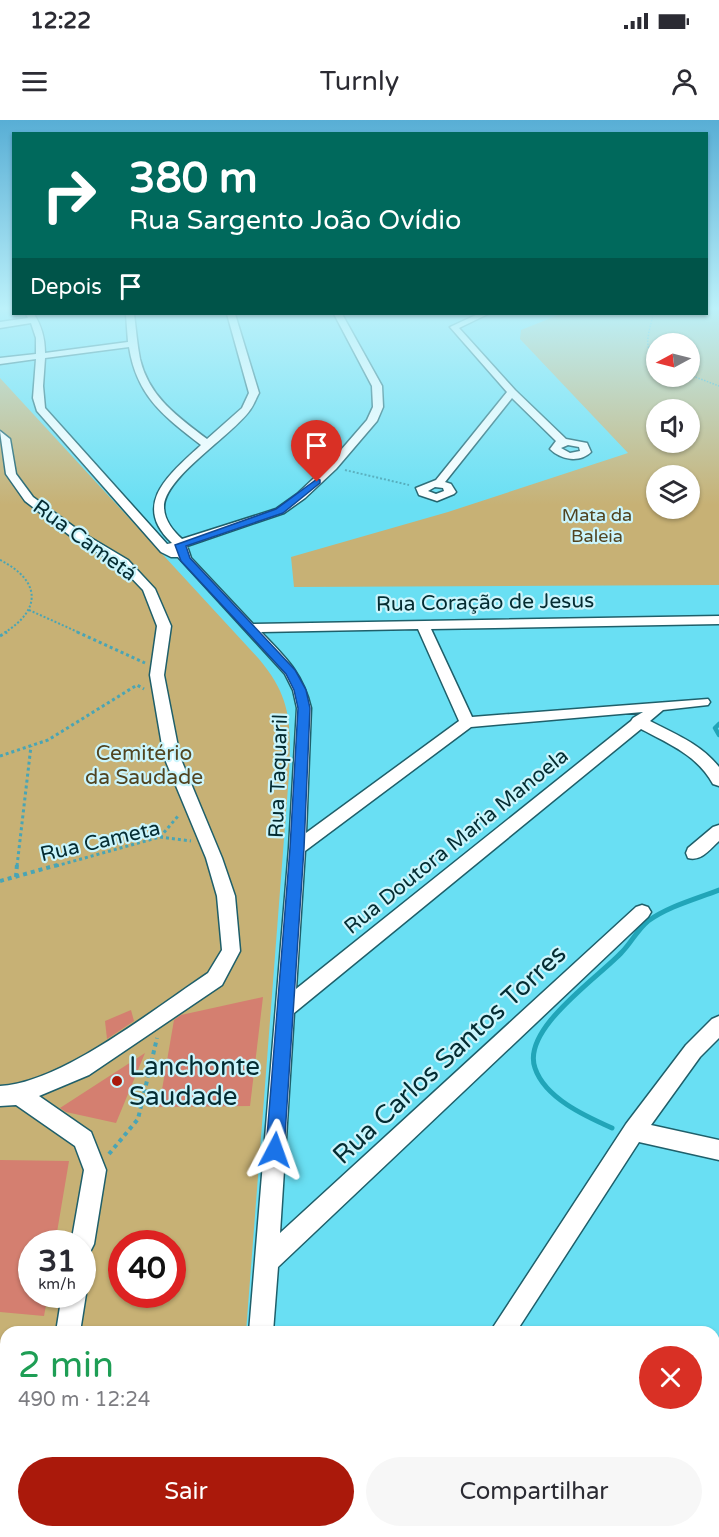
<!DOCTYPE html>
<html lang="pt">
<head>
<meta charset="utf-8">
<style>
	body { margin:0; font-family:"Varela Round",sans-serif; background:#f7f7f7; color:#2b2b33; height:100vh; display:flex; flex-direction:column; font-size:22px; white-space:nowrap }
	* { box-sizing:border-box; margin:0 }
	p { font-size:20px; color:#7c7c81 }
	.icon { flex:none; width:33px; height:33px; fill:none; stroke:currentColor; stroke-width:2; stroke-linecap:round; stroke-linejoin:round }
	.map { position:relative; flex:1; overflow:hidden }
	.side { position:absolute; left:0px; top:1206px; width:720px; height:212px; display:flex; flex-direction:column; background:#fff; border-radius:18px 18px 0 0; box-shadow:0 2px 4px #0004 }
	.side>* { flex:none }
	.guide { position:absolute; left:12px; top:12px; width:696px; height:183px; border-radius:0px; box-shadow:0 2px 4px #0004; background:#00695c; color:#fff; overflow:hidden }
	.needle { width:39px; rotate:263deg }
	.tools { position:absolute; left:646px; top:213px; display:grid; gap:12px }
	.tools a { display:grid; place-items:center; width:54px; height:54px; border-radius:50%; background:#fff; box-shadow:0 2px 4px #0004; font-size:30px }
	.speed { position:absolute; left:18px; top:1110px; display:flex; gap:12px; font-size:30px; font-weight:700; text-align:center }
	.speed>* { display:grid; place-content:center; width:78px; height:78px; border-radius:50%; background:#fff; box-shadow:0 2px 4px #0004; line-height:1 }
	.speed small { font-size:15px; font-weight:400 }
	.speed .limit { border:9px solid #d22; background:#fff; color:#111 }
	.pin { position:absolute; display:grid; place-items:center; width:51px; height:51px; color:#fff; margin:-62px -26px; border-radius:50% 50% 50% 0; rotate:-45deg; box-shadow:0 0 6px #0007 }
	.pin .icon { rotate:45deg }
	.me { position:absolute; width:66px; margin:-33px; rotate:4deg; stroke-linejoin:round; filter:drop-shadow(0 0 4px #0008) }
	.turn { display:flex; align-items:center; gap:21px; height:126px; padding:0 18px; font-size:27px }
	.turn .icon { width:78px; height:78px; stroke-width:2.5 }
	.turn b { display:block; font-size:42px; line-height:51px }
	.then { display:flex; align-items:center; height:57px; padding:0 18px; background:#0003; gap:12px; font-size:22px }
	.round { display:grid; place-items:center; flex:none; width:63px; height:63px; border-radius:32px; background:#f7f7f7 }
	.head { display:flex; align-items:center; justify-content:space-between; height:102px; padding:0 18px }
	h1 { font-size:36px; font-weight:600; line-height:45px; color:#1e9e55 }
	.action { display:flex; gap:12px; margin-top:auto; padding:12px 18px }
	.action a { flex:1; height:69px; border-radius:36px; background:#aa190b; color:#fff; font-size:24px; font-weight:600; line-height:69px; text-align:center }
	.action a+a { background:#f7f7f7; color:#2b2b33 }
	.status { display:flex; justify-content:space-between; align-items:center; height:42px; padding:0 30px; background:#fff; direction:ltr }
	.status svg { height:16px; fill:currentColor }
	header { display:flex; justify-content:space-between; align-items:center; height:78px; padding:0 18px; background:#fff; font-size:27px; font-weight:600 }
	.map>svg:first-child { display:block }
	.green { fill:#c7b175; fill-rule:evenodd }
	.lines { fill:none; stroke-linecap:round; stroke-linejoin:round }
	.stream-far1 { stroke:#21a5b8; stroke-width:4.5 }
	.stream { stroke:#21a5b8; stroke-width:5 }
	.building { fill:#d47f70 }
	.minor-casing { stroke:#1f5f6a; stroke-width:3 }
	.path-far3 { stroke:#49a5b5; stroke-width:1.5; stroke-dasharray:1.5 1.5; stroke-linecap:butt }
	.path-far2 { stroke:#49a5b5; stroke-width:2; stroke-dasharray:2 2; stroke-linecap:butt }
	.path-far1 { stroke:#49a5b5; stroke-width:3; stroke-dasharray:3 3; stroke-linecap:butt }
	.path { stroke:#49a5b5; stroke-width:4; stroke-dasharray:4 4; stroke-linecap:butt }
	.minor { fill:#fff; fill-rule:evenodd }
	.route { fill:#1a73e8; stroke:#114b97; stroke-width:1.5 }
	.poi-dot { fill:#aa190b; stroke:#cbf5fc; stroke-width:2 }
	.labels { text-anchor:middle; stroke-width:4.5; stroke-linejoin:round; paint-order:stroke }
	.far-park-label { font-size:18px; fill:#514420; stroke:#cbf5fc }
	.street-label { font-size:21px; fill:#042c32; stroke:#cbf5fc }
	.park-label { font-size:21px; fill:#514420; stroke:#cbf5fc }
	.near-street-label { font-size:26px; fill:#042c32; stroke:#cbf5fc }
	.near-poi-label { font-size:26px; fill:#042c32; stroke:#cbf5fc; text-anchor:start }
</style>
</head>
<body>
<div class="status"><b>12:22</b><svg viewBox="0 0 49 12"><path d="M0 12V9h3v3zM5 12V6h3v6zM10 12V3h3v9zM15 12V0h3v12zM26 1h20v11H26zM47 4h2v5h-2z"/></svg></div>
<header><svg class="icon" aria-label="menu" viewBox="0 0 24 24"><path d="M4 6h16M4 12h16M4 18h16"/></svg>Turnly<svg class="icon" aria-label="person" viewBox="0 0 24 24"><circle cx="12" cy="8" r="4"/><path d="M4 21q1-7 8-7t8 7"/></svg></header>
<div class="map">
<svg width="719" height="1417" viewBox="0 0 719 1417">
	<rect width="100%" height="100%" fill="#69dff3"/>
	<g class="green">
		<path d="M707 187H719V465L294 467 291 437 448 392 628 333 520 219 521 210 561 194H706ZM657 224H690V256H657ZM657 290H690V322H657ZM657 356H690V388H657Z"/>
		<path d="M0 258 259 539C292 578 291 605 289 654L246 1212H6V1227H0ZM32 1124H82V1174H32ZM122 1124H172V1174H122Z"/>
		<polygon points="0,1312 6,1313 6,1412 205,1412 205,1417 0,1417"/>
	</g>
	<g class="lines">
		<polyline class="stream-far1" points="719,604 715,608 719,615"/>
		<path class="stream" d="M612 1008C585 996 545 978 535 948 521 909 599 857 622 832 631 823 637 810 648 801 669 786 696 779 719 770"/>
	</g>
	<g class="building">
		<polygon points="263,877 250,986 159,987 174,900 181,895"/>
		<polygon points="131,890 134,901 107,919 105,901"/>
		<polygon points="145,933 116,1003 66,992 60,988"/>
		<polygon points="0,1040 69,1041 55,1124 32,1124 32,1174 48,1174 44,1196 0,1192"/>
	</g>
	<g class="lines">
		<g class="minor-casing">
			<g id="minor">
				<path d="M26 194H34C41 205 45 217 45 233L128 222 126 194H134C136 209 137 224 140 239 149 277 178 297 207 319L242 288 249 273 227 194H235L259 273C256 278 254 285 250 290 233 315 164 357 164 387 164 400 174 412 182 419L276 389 297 374 328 345 367 300 373 287 372 266 334 194H342L382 266 383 287 377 301 336 349 305 378 284 393 187 426 191 438 253 504 719 496V504L431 509 472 597 708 579 710 582 708 585 663 590 650 601C675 614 701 624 719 647V666L713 664C697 635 669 624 641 609L294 893 280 1113 636 787 642 785 648 787 651 792 648 797 278 1147 273 1212H249L289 728 297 588 293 570 285 554 178 437H171L161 432 37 291 33 278 36 239 0 244V238L36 234V218L31 203 0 208V202L28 198ZM129 227C137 277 164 296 201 325 171 353 130 384 172 423L167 424 45 288 43 266 45 238ZM418 509 459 601 306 713 311 588C303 553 285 537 261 512ZM643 592 633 598 631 601 296 869 305 731 471 607Z"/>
				<path d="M478 194H488L459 208 515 270 566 319 587 323 591 332C580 343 561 340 550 329L556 321 512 278 445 362 451 364 456 372 454 374 437 381 419 375 416 368 436 360 507 272 450 207ZM568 325 579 327 580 331 570 333 561 328ZM435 367 443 368 444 371 436 374 428 371Z"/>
				<path d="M0 311 10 319 16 354 33 377 81 412 128 440 155 469 171 506 164 555 180 637 222 738 235 776 240 831 222 865 89 955 39 976 91 1012 106 1050 94 1124 90 1132 82 1135V1124H71L84 1050 75 1026 16 985 0 986V966C62 963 155 888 208 853L222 830 217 776 206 738 164 637 150 555 157 506 143 470 120 446 73 418 25 381 6 354Z"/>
				<path d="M719 705V721C710 729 701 742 688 738L686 733 688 728 713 707Z"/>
				<polygon points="719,896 719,918 700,937 651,1005 719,1020 719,1040 639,1022 516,1212 490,1212 626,1004 686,925 712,899"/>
				<polygon points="82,1166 86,1174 80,1212 56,1212 62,1174 82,1174"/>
				<rect x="0" y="1258" width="6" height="26"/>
				<polygon points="719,1314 719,1342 716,1343 714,1342 714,1316"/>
				<polygon points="228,1412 256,1412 255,1417 227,1417"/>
				<polygon points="364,1412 394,1412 392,1417 362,1417"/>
			</g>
		</g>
		<g class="path-far3">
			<path d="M653 194C650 212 641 227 657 241"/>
			<polyline points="690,255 719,266"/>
		</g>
		<g class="path-far2">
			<polyline points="345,350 409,365"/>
			<path d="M0 440C40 460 43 489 4 513"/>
			<polyline points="29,490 80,513"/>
		</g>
		<g class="path-far1">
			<polyline points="77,512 145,543"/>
			<polyline points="0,516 7,512"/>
			<polyline points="0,636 48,620 137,565 144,569"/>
			<polyline points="160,717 179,695"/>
			<polyline points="17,746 31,626"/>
			<polyline points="56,746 160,717 191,721"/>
		</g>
		<g class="path">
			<polyline points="16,757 17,744"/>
			<polyline points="0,761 61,744"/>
			<polyline points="109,1034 138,999 157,918"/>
		</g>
		<use href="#minor" class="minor"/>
	</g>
	<linearGradient id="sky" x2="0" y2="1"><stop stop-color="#58aed5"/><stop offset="0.49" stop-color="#bcf1fa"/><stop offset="1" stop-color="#bcf1fa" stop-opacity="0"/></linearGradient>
	<rect width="719" height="385" fill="url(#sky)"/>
	<polygon class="route" points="317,359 320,360 320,363 283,393 186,426 190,438 295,550 306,570 310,588 304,728 284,1030 281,1036 275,1039 268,1036 266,1030 290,728 298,588 294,570 286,554 181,441 175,425 276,389"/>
	<circle class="poi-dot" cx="117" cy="961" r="6"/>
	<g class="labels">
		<g class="far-park-label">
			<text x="597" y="401">Mata da<tspan x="597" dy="21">Baleia</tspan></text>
		</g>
		<g class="street-label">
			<text transform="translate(85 420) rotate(36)" y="7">Rua Cametá</text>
			<text transform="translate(485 482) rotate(-1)" y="7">Rua Coração de Jesus</text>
			<text transform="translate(278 656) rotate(-88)" y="7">Rua Taquaril</text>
			<text transform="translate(100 721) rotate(-13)" y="7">Rua Cameta</text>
			<text transform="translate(456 721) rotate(-39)" y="7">Rua Doutora Maria Manoela</text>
		</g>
		<g class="park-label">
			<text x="144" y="640">Cemitério<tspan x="144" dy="24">da Saudade</tspan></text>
		</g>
		<g class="near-street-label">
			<text transform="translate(449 934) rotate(-43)" y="9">Rua Carlos Santos Torres</text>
		</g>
		<g class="near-poi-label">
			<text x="129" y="955">Lanchonte<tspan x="129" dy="30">Saudade</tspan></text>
		</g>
	</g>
</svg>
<div class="tools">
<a><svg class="needle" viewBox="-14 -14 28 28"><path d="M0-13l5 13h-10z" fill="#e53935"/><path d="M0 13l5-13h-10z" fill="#7c7c81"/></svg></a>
<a><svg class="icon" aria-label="sound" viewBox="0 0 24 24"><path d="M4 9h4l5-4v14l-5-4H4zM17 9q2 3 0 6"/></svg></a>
<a><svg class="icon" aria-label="layers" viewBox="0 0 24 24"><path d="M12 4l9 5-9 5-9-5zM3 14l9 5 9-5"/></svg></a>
</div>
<div class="speed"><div>31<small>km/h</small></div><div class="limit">40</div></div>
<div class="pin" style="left:317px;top:362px;background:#d93025"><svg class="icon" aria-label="arrive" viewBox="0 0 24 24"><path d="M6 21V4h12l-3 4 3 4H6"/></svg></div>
<svg class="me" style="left:275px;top:1030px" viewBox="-20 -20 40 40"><path d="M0-17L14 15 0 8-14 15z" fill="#1a73e8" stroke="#fff" stroke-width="4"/></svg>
<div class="guide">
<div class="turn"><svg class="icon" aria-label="right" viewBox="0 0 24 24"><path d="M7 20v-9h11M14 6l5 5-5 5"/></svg><div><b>380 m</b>Rua Sargento João Ovídio</div></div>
<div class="then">Depois<svg class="icon" aria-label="arrive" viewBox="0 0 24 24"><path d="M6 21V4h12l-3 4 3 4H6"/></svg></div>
</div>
<section class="side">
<div class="head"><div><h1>2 min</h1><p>490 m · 12:24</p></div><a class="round" style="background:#d93025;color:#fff"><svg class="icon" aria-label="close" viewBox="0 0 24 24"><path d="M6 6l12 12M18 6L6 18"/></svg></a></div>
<div class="action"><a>Sair</a><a>Compartilhar</a></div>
</section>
</div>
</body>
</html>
